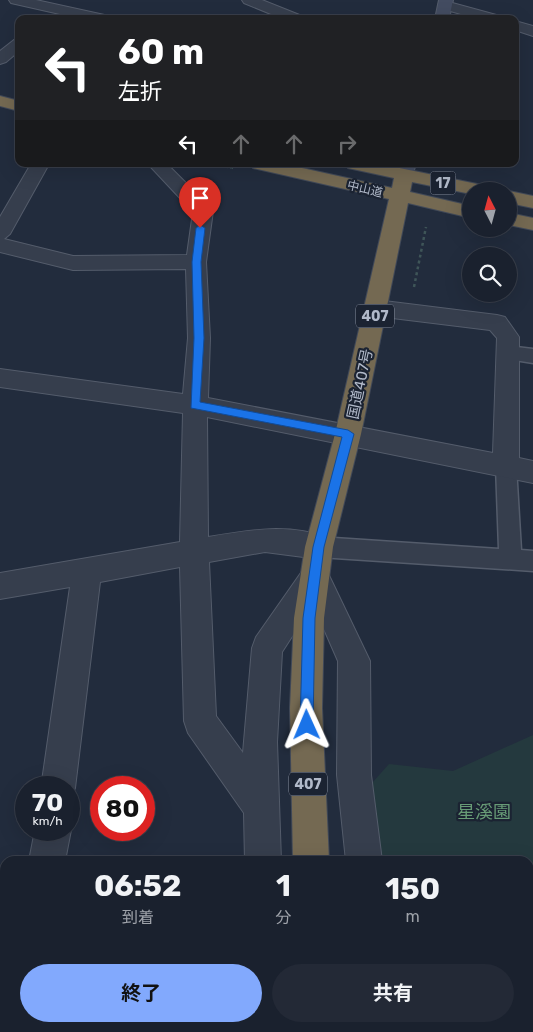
<!DOCTYPE html>
<html lang="ja">
<head>
<meta charset="utf-8">
<style>
	body { margin:0; font-family:Rubik,"Noto Sans JP",sans-serif; background:#232936; color:#f1f3f6; height:100vh; display:flex; flex-direction:column; font-size:19px; white-space:nowrap }
	* { box-sizing:border-box; margin:0 }
	p { font-size:16px; color:#9fa3aa }
	.icon { flex:none; width:28px; height:28px; fill:none; stroke:currentColor; stroke-width:2; stroke-linecap:round; stroke-linejoin:round }
	.map { position:relative; flex:1; overflow:hidden }
	.details { position:absolute; left:0px; top:856px; width:534px; height:176px; display:flex; flex-direction:column; background:#1a212e; border-radius:15px 15px 0 0; box-shadow:0 5px 20px #0002,0 0 0 1px #383e4a }
	.details>* { flex:none }
	.guide { position:absolute; left:15px; top:15px; width:504px; height:152px; border-radius:10px; box-shadow:0 5px 20px #0002,0 0 0 1px #383e4a; background:#202124; color:#fff; overflow:hidden }
	.needle { width:32px; rotate:354deg }
	.tools { position:absolute; left:462px; top:182px; display:grid; gap:10px }
	.tools a { display:grid; place-items:center; width:55px; height:55px; border-radius:50%; background:#1a212e; box-shadow:0 5px 20px #0002,0 0 0 1px #383e4a; font-size:25px }
	.speed { position:absolute; left:15px; top:776px; display:flex; gap:10px; font-size:25px; font-weight:700; text-align:center }
	.speed>* { display:grid; place-content:center; width:65px; height:65px; border-radius:50%; background:#1a212e; box-shadow:0 5px 20px #0002,0 0 0 1px #383e4a; line-height:1 }
	.speed small { font-size:12px; font-weight:400 }
	.speed .limit { border:8px solid #d22; background:#fff; color:#111 }
	.pin { position:absolute; display:grid; place-items:center; width:42px; height:42px; color:#fff; margin:-51px -21px; border-radius:50% 50% 50% 0; rotate:-45deg; box-shadow:0 0 5px #0007 }
	.pin .icon { rotate:45deg }
	.me { position:absolute; width:55px; margin:-28px; rotate:359deg; stroke-linejoin:round; filter:drop-shadow(0 0 4px #0008) }
	.turn { display:flex; align-items:center; gap:18px; height:105px; padding:0 20px; font-size:22px }
	.turn .icon { width:65px; height:65px; stroke-width:2.5 }
	.turn b { display:block; font-size:35px; line-height:42px }
	.lanes { display:flex; align-items:center; height:48px; padding:0 20px; background:#0003; justify-content:center; gap:25px; direction:ltr }
	.lanes .off { opacity:.35 }
	.eta { display:flex; justify-content:space-evenly; align-items:center; height:85px; text-align:center }
	.eta b { font-size:30px; font-weight:700; line-height:35px }
	.button { display:flex; gap:10px; margin-top:auto; padding:10px 20px }
	.button a { flex:1; height:58px; border-radius:30px; background:#82a9fd; color:#111; font-size:20px; font-weight:700; line-height:58px; text-align:center }
	.button a+a { background:#232936; color:#f1f3f6 }
	.map>svg:first-child { display:block }
	.green { fill:#24393e }
	.lines { fill:none; stroke-linecap:round; stroke-linejoin:round }
	.lane-casing { stroke:#545c6b; stroke-width:3 }
	.street-casing { stroke:#545c6b; stroke-width:2 }
	.secondary-casing { stroke:#545c6b; stroke-width:2 }
	.highway-casing { stroke:#414958; stroke-width:2 }
	.path-far1 { stroke:#3f5558; stroke-width:2; stroke-dasharray:2.5 2.5; stroke-linecap:butt }
	.path { stroke:#3f5558; stroke-width:2.5; stroke-dasharray:3 3; stroke-linecap:butt }
	.lane { fill:#363e4d; fill-rule:evenodd }
	.street { fill:#363e4d; fill-rule:evenodd }
	.secondary { fill:#434c61; fill-rule:evenodd }
	.highway { fill:#746952; fill-rule:evenodd }
	.route { fill:#1a73e8; stroke:#114b97 }
	.labels { text-anchor:middle; stroke-width:4.5; stroke-linejoin:round; paint-order:stroke }
	.far-street-label { font-size:12px; fill:#b1b9c9; stroke:#1b2332 }
	.shield { fill:#1b2332; stroke:#848c9c; stroke-width:1 }
	.shield-label { font-size:14px; font-weight:bold; fill:#b1b9c9 }
	.street-label { font-size:15px; fill:#b1b9c9; stroke:#1b2332 }
	.near-park-label { font-size:18px; fill:#679b76; stroke:#1b2332 }
</style>
</head>
<body>
<div class="map">
<svg width="533" height="1032" viewBox="0 0 533 1032">
	<rect width="100%" height="100%" fill="#222c3d"/>
	<polygon class="green" points="533,735 533,959 529,958 529,861 365,861 364,792 389,764 453,771"/>
	<g class="lines">
		<g class="lane-casing">
			<g id="lane">
				<polygon points="507,346 533,349 533,363 501,358 498,353 501,348"/>
				<polygon points="506,458 513,460 516,466 521,550 533,551 533,571 319,557 311,554 308,547 311,540 319,537 499,549 496,466 499,460"/>
			</g>
		</g>
		<g class="street-casing">
			<g id="street">
				<polygon points="9,0 36,0 109,16 111,19 82,19 11,3"/>
				<polygon points="242,0 262,0 302,16 304,19 283,19 244,3"/>
				<polygon points="445,1 500,16 502,19 478,19 440,8 438,5 440,2"/>
				<polygon points="515,21 533,26 533,36 515,30"/>
				<polygon points="19,38 19,51 6,62 0,64 0,51 14,40"/>
				<path d="M31 164H49L10 234 4 239 73 256 187 255 193 212 148 164H167L210 207 213 211 206 262 210 338 208 398 493 453 497 338 490 330 376 316 368 313 365 308 368 303 376 300 497 315 505 317 519 337V458L533 461V483L207 417 208 537C250 530 288 523 329 538L333 547 329 556 319 559 265 552 209 562 216 716 243 753 252 648 256 637 305 567 315 563 325 567 370 661 371 775 382 861H346L337 775 338 661 313 604 282 652 277 742 281 861H245L244 813 188 733 184 721 180 567 100 582 75 788 69 801V788H41L70 587 0 599V573L180 542 183 413 0 387V369L183 394 188 338 186 269 73 270 0 252V217Z"/>
				<polygon points="69,825 71,830 65,861 29,861 35,830 69,830"/>
				<polygon points="5,1010 5,1028 30,1028 29,1032 0,1032 0,1012"/>
				<polygon points="247,1028 287,1028 288,1032 248,1032"/>
				<rect x="362" y="1028" width="40" height="4"/>
			</g>
		</g>
		<g class="secondary-casing">
			<g id="secondary">
				<polygon points="439,0 453,0 449,19 435,19"/>
				<polygon points="398,164 416,164 411,179 397,179 395,175"/>
			</g>
		</g>
		<g class="highway-casing">
			<g id="highway">
				<polygon points="0,96 19,101 19,111 0,106"/>
				<polygon points="251,164 284,164 392,188 394,178 348,168 346,164 380,164 482,185 489,187 492,191 471,191 471,194 412,182 410,192 471,206 471,218 408,203 361,434 333,547 324,618 322,708 329,861 293,861 290,708 294,618 305,547 335,434 389,199 253,168"/>
				<polygon points="509,191 533,196 533,208 509,203"/>
				<polygon points="509,213 533,218 533,230 509,225"/>
				<polygon points="299,1028 339,1028 340,1032 300,1032"/>
			</g>
		</g>
		<polyline class="path-far1" points="216,164 231,168"/>
		<g class="path">
			<polyline points="226,166 233,168"/>
			<polyline points="414,287 426,227"/>
		</g>
		<use href="#lane" class="lane"/>
		<use href="#street" class="street"/>
		<use href="#secondary" class="secondary"/>
		<use href="#highway" class="highway"/>
	</g>
	<polygon class="route" points="200,225 205,228 201,262 204,338 200,402 348,430 354,434 324,547 315,618 313,725 311,730 307,732 302,730 300,725 303,618 313,547 342,437 191,408 194,338 192,262 196,228"/>
	<g class="labels">
		<g class="far-street-label">
			<text transform="translate(365 189) rotate(13)" y="4">中山道</text>
		</g>
		<g class="shield">
			<rect x="430.5" y="171.5" width="25" height="23" rx="4"/>
			<rect x="356" y="304.5" width="38" height="23" rx="4"/>
			<rect x="289" y="772.5" width="38" height="23" rx="4"/>
		</g>
		<g class="shield-label">
			<text x="443" y="188">17</text>
			<text x="375" y="321">407</text>
			<text x="308" y="789">407</text>
		</g>
		<g class="street-label">
			<text transform="translate(360 384) rotate(-78)" y="5">国道407号</text>
		</g>
		<g class="near-park-label">
			<text x="484" y="818">星溪園</text>
		</g>
	</g>
</svg>
<div class="tools">
<a><svg class="needle" viewBox="-14 -14 28 28"><path d="M0-13l5 13h-10z" fill="#e53935"/><path d="M0 13l5-13h-10z" fill="#9fa3aa"/></svg></a>
<a><svg class="icon" aria-label="search" viewBox="0 0 24 24"><circle cx="10" cy="10" r="6"/><path d="M15 15l6 6"/></svg></a>
</div>
<div class="speed"><div>70<small>km/h</small></div><div class="limit">80</div></div>
<div class="pin" style="left:200px;top:228px;background:#d93025"><svg class="icon" aria-label="arrive" viewBox="0 0 24 24"><path d="M6 21V4h12l-3 4 3 4H6"/></svg></div>
<svg class="me" style="left:307px;top:725px" viewBox="-20 -20 40 40"><path d="M0-17L14 15 0 8-14 15z" fill="#1a73e8" stroke="#fff" stroke-width="4"/></svg>
<div class="guide">
<div class="turn"><svg class="icon" aria-label="left" viewBox="0 0 24 24"><path d="M17 20v-9H6M10 6l-5 5 5 5"/></svg><div><b>60 m</b>左折</div></div>
<div class="lanes"><svg class="icon" aria-label="left" viewBox="0 0 24 24"><path d="M17 20v-9H6M10 6l-5 5 5 5"/></svg><svg class="icon off" aria-label="ahead" viewBox="0 0 24 24"><path d="M12 20V5M6 11l6-6 6 6"/></svg><svg class="icon off" aria-label="ahead" viewBox="0 0 24 24"><path d="M12 20V5M6 11l6-6 6 6"/></svg><svg class="icon off" aria-label="right" viewBox="0 0 24 24"><path d="M7 20v-9h11M14 6l5 5-5 5"/></svg></div>
</div>
<section class="details">
<div class="eta">
<div><b>06:52</b><p>到着</p></div>
<div><b>1</b><p>分</p></div>
<div><b>150</b><p>m</p></div>
</div>
<div class="button"><a>終了</a><a>共有</a></div>
</section>
</div>
</body>
</html>
